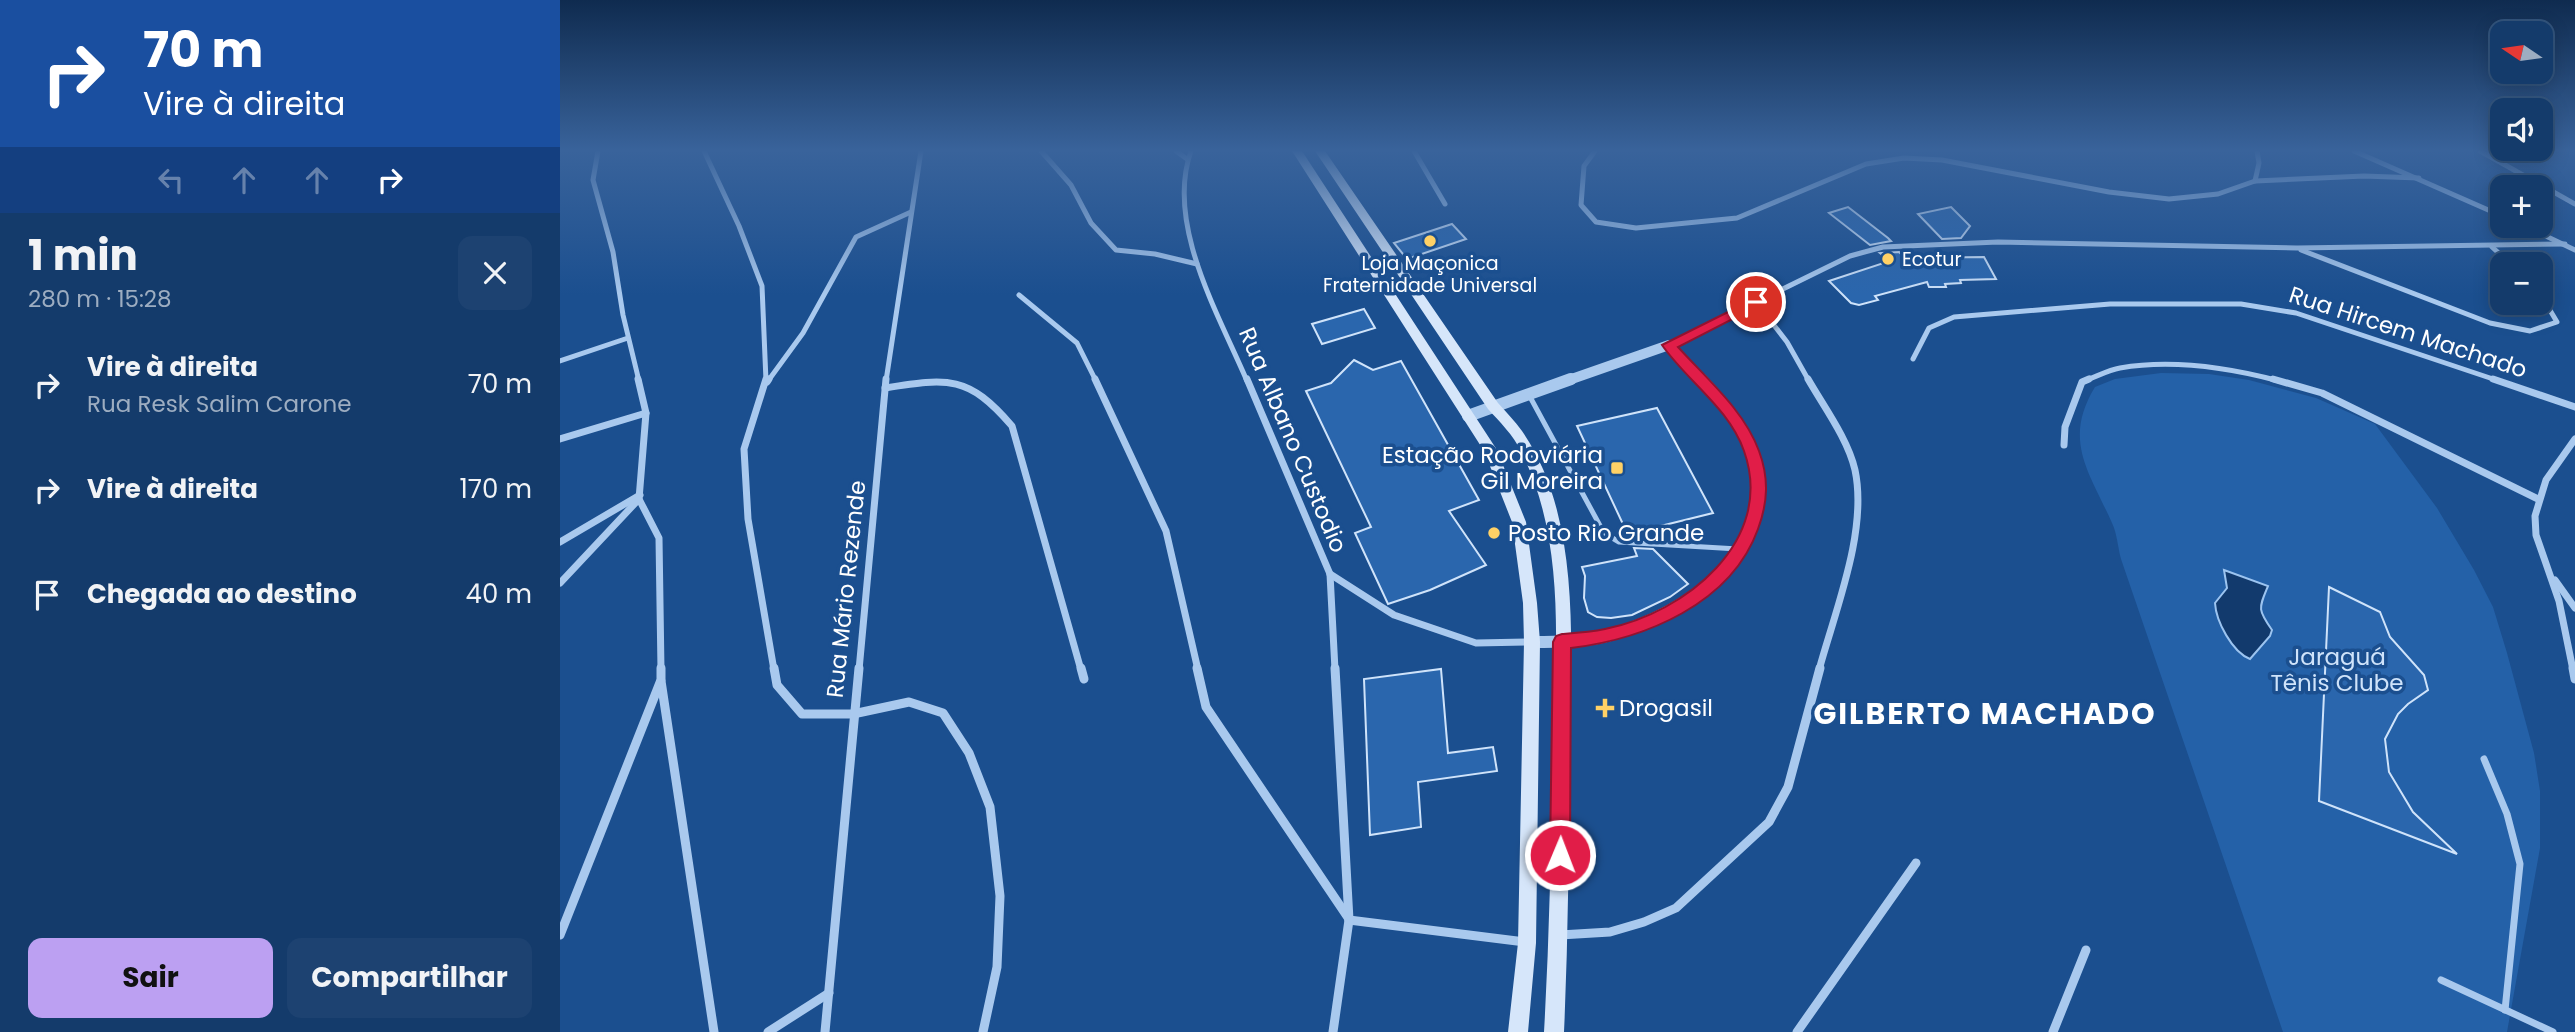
<!DOCTYPE html>
<html lang="pt">
<head>
<meta charset="utf-8">
<style>
	body { margin:0; font-family:Poppins,sans-serif; background:#1d4271; color:#f1f3f6; height:100vh; display:flex; flex-direction:column; font-size:26px; white-space:nowrap }
	* { box-sizing:border-box; margin:0 }
	p { font-size:23px; color:#9dadc1 }
	.icon { flex:none; width:38px; height:38px; fill:none; stroke:currentColor; stroke-width:2; stroke-linecap:round; stroke-linejoin:round }
	.map { position:relative; flex:1; overflow:hidden }
	.sheet { display:flex; flex-direction:column; background:#143b6b; width:560px }
	.sheet>* { flex:none }
	.top-card { background:#1a4fa0; color:#fff; overflow:hidden }
	.needle { width:46px; rotate:283deg }
	.buttons { position:absolute; left:1930px; top:21px; display:grid; gap:14px }
	.buttons a { display:grid; place-items:center; width:63px; height:63px; border-radius:14px; background:#143b6b; box-shadow:0 4px 18px #0003,0 0 0 2px #33557e; font-size:35px }
	.pin { position:absolute; display:grid; place-items:center; width:60px; height:60px; color:#fff; margin:-30px; border:4px solid #fff; border-radius:50%; box-shadow:0 2px 7px #0007 }
	.me { position:absolute; width:77px; margin:-38px; rotate:1deg; stroke-linejoin:round; filter:drop-shadow(0 0 5px #0008) }
	.turn { display:flex; align-items:center; gap:24px; height:147px; padding:0 28px; font-size:32px }
	.turn .icon { width:91px; height:91px; stroke-width:2.5 }
	.turn b { display:block; font-size:49px; line-height:60px }
	.lanes { display:flex; align-items:center; height:66px; padding:0 28px; background:#0003; justify-content:center; gap:35px; direction:ltr }
	.lanes .off { opacity:.35 }
	.round { display:grid; place-items:center; flex:none; width:74px; height:74px; border-radius:14px; background:#1d4271 }
	.summary { display:flex; align-items:center; justify-content:space-between; height:119px; padding:0 28px }
	h1 { font-size:42px; font-weight:700; line-height:52px }
	.cta { display:flex; gap:14px; margin-top:auto; padding:14px 28px }
	.cta a { flex:1; height:80px; border-radius:14px; background:#bca0f2; color:#111; font-size:28px; font-weight:700; line-height:80px; text-align:center }
	.cta a+a { background:#1d4271; color:#f1f3f6 }
	ul { padding:0; list-style:none }
	li { display:flex; align-items:center; gap:21px; height:105px; padding:0 28px }
	li div { flex:1 }
	li b { display:block; font-size:26px }
	li em { font-style:normal }
	main { display:flex; flex:1; min-height:0 }
	.map>svg:first-child { display:block }
	.green { fill:#2461a8 }
	.water { fill:#123a6d; stroke:#9cc4f0; stroke-width:2 }
	.building { fill:#2a66ad; stroke:#cfe3fa; stroke-width:2 }
	.lines { fill:none; stroke-linecap:round; stroke-linejoin:round }
	.service-far1 { stroke:#a9c9ee; stroke-width:5 }
	.service { stroke:#a9c9ee; stroke-width:7 }
	.minor-far2 { stroke:#a9c9ee; stroke-width:5 }
	.minor-far1 { stroke:#a9c9ee; stroke-width:7 }
	.minor { stroke:#a9c9ee; stroke-width:9 }
	.tertiary-far1 { stroke:#a9c9ee; stroke-width:10 }
	.tertiary { stroke:#a9c9ee; stroke-width:12 }
	.secondary { fill:#d6e6fa; fill-rule:evenodd }
	.route { fill:#e11d48; stroke:#92132f; stroke-width:2 }
	.poi-dot { fill:#ffd166; stroke:#1b4f8f; stroke-width:2.5 }
	.labels { text-anchor:middle; stroke-width:7; stroke-linejoin:round; paint-order:stroke }
	.far-poi-label { font-size:19px; fill:#fff; stroke:#1b4f8f; text-anchor:start }
	.street-label { font-size:23px; fill:#fff; stroke:#1b4f8f }
	.poi-label { font-size:23px; fill:#fff; stroke:#1b4f8f; text-anchor:start }
	.park-label { font-size:23px; fill:#cfe3fa; stroke:#1b4f8f }
	.district-label { font-size:30px; font-weight:bold; letter-spacing:2px; fill:#fff; stroke:#1b4f8f }
</style>
</head>
<body>
<main>
<section class="sheet">
<div class="top-card">
<div class="turn"><svg class="icon" aria-label="right" viewBox="0 0 24 24"><path d="M7 20v-9h11M14 6l5 5-5 5"/></svg><div><b>70 m</b>Vire à direita</div></div>
<div class="lanes"><svg class="icon off" aria-label="left" viewBox="0 0 24 24"><path d="M17 20v-9H6M10 6l-5 5 5 5"/></svg><svg class="icon off" aria-label="ahead" viewBox="0 0 24 24"><path d="M12 20V5M6 11l6-6 6 6"/></svg><svg class="icon off" aria-label="ahead" viewBox="0 0 24 24"><path d="M12 20V5M6 11l6-6 6 6"/></svg><svg class="icon" aria-label="right" viewBox="0 0 24 24"><path d="M7 20v-9h11M14 6l5 5-5 5"/></svg></div>
</div>
<div class="summary"><div><h1>1 min</h1><p>280 m · 15:28</p></div><a class="round"><svg class="icon" aria-label="close" viewBox="0 0 24 24"><path d="M6 6l12 12M18 6L6 18"/></svg></a></div>
<ul>
<li><svg class="icon" aria-label="right" viewBox="0 0 24 24"><path d="M7 20v-9h11M14 6l5 5-5 5"/></svg><div><b>Vire à direita</b><p>Rua Resk Salim Carone</p></div><em>70 m</em></li>
<li><svg class="icon" aria-label="right" viewBox="0 0 24 24"><path d="M7 20v-9h11M14 6l5 5-5 5"/></svg><div><b>Vire à direita</b></div><em>170 m</em></li>
<li><svg class="icon" aria-label="arrive" viewBox="0 0 24 24"><path d="M6 21V4h12l-3 4 3 4H6"/></svg><div><b>Chegada ao destino</b></div><em>40 m</em></li>
</ul>
<div class="cta"><a>Sair</a><a>Compartilhar</a></div>
</section>
<div class="map">
<svg width="2015" height="1032" viewBox="0 0 2015 1032">
	<rect width="100%" height="100%" fill="#1b4f8f"/>
	<path class="green" d="M1601 373 1649 374 1689 380 1756 398 1815 424 1877 508 1914 570 1933 607 1947 653 1974 753 1980 791V848L1947 1032H1723L1561 559C1558 548 1557 533 1552 523 1530 473 1502 441 1535 387L1555 379Z"/>
	<path class="water" d="M1664 570 1708 586C1699 608 1697 609 1712 630L1710 636 1690 659C1672 652 1656 621 1655 603L1667 588Z"/>
	<g class="building">
		<polygon points="1288,207 1328,238 1331,241 1310,245 1269,213"/>
		<polygon points="1391,207 1410,226 1401,238 1382,239 1358,214"/>
		<polygon points="892,224 906,239 847,259 834,243"/>
		<polygon points="1339,252 1345,258 1424,257 1436,279 1400,280 1401,283 1385,284 1386,287 1369,287 1367,282 1315,296 1318,300 1299,305 1291,303 1269,281 1330,261 1320,253"/>
		<polygon points="804,309 815,328 762,344 752,324"/>
		<polygon points="794,360 813,370 841,361 919,500 889,511 926,565 870,590 828,604 795,533 811,527 746,391 771,383"/>
		<polygon points="1097,408 1153,513 1076,532 1082,538 1069,537 1017,426"/>
		<polygon points="1074,548 1093,549 1128,584 1110,597 1072,615 1051,618 1037,617 1028,612 1024,598 1025,576 1022,567 1077,556"/>
		<polygon points="1769,587 1820,612 1830,637 1864,675 1868,690 1848,704 1838,714 1825,739 1829,772 1853,812 1897,854 1759,801"/>
		<polygon points="881,669 888,753 933,747 937,771 858,782 861,827 810,835 804,679"/>
	</g>
	<g class="lines">
		<polyline class="service-far1" points="969,395 1044,533 1059,542 1178,549"/>
		<g class="service">
			<polyline points="1924,759 1947,814 1960,864 1945,1010"/>
			<polyline points="1881,980 1993,1032"/>
		</g>
		<g class="minor-far2">
			<polyline points="38,151 33,180 53,252 63,315 79,381"/>
			<polyline points="144,151 179,226 202,286 206,381"/>
			<polyline points="481,151 511,185 531,223 556,250 595,254 637,264"/>
			<polyline points="616,151 627,159"/>
			<path d="M631 151C605 224 659 315 687 381"/>
			<polyline points="854,151 885,204"/>
			<polyline points="1035,151 1024,166 1021,205 1036,222 1076,228 1177,218 1306,164 1344,158 1382,160 1549,192 1609,199 1658,194 1695,181 1804,176 1859,178"/>
			<polyline points="1794,151 1942,216"/>
			<polyline points="1920,151 2015,204"/>
			<polyline points="1695,181 1699,163 1697,151"/>
			<polyline points="1965,226 2015,250"/>
			<polyline points="1932,247 1951,264"/>
			<polyline points="1741,250 1930,323 1970,331 1997,322 1981,295"/>
			<polyline points="459,295 517,343 536,381"/>
			<polyline points="1196,302 1227,342 1249,381"/>
			<polyline points="1109,345 1290,256 1323,247 1438,242 1737,248 2005,244"/>
			<polyline points="1353,359 1369,328 1394,317 1550,304 1681,304 1736,313 1939,381"/>
			<polyline points="0,361 68,338"/>
			<polyline points="208,381 243,333 296,237 351,212"/>
			<polyline points="326,381 361,151"/>
			<path d="M1524 381C1536 377 1548 370 1560 368 1612 359 1670 368 1719 381"/>
		</g>
		<g class="minor-far1">
			<polyline points="206,379 184,449 188,519 214,670"/>
			<polyline points="535,379 606,531 638,670"/>
			<polyline points="687,379 770,574 775,670"/>
			<path d="M1248 379C1264 407 1288 439 1295 470 1308 531 1275 611 1259 670"/>
			<polyline points="1713,379 1762,393 1978,499"/>
			<polyline points="1933,379 2015,407"/>
			<polyline points="207,382 209,379"/>
			<path d="M325 388C389 378 408 375 452 426L521 670"/>
			<polyline points="0,439 86,413"/>
			<polyline points="1504,445 1505,427 1522,382 1529,379"/>
			<polyline points="79,499 99,538 101,670"/>
			<polyline points="0,542 80,495"/>
			<polyline points="770,574 834,615 916,643 972,642"/>
			<polyline points="1995,580 2015,608"/>
			<polyline points="0,583 79,499 86,413 78,379"/>
			<polyline points="299,670 326,379"/>
			<polyline points="2013,670 1999,601 1976,535 1975,516 1986,480 2015,439"/>
		</g>
		<g class="minor">
			<polyline points="214,668 217,685 242,714 293,714 349,702 383,713 409,753 430,807 440,896 437,967 423,1032"/>
			<polyline points="521,668 524,679"/>
			<polyline points="637,668 646,707 789,919"/>
			<polyline points="2013,668 2015,679"/>
			<polyline points="101,681 154,1032"/>
			<polyline points="789,920 965,942"/>
			<polyline points="0,935 101,680 101,668"/>
			<polyline points="1000,935 1050,932 1084,922 1116,908 1209,822 1228,787 1260,668"/>
			<polyline points="208,1032 269,993"/>
			<polyline points="265,1032 299,668"/>
			<polyline points="773,1032 789,920 775,668"/>
			<polyline points="1237,1032 1356,863"/>
			<polyline points="1493,1032 1526,950"/>
		</g>
		<polyline class="tertiary-far1" points="1006,381 1109,345 1143,381"/>
		<g class="tertiary">
			<polyline points="908,416 1011,379"/>
			<path d="M972 642C997 642 1022 642 1047 636 1130 613 1225 547 1191 449 1181 422 1160 400 1141 379"/>
		</g>
		<g class="secondary">
			<polygon points="732,151 742,151 937,450 966,522 977,603 980,642 976,943 968,1032 948,1032 958,943 964,642 963,603 952,522 924,451"/>
			<path d="M755 151H765L938 403C946 412 955 421 962 431 1025 521 1010 662 1009 767 1009 855 1008 944 1004 1032H984C989 945 991 858 992 771 994 666 1010 549 961 451 953 435 940 422 928 409Z"/>
		</g>
	</g>
	<linearGradient id="sky" x2="0" y2="1"><stop stop-color="#0f2b4f"/><stop offset="0.51" stop-color="#39639b"/><stop offset="1" stop-color="#39639b" stop-opacity="0"/></linearGradient>
	<rect width="2015" height="295" fill="url(#sky)"/>
	<path class="route" d="M1196 298 1202 302 1200 305 1118 347C1146 378 1184 410 1199 451 1209 478 1208 502 1198 529 1171 604 1085 639 1011 648L1010 855 1007 862 1000 865 993 862 990 855 993 642 996 636 1002 634C1016 633 1031 632 1045 629 1125 613 1216 541 1184 451 1169 408 1127 381 1102 345Z"/>
	<g class="poi-dot">
		<circle cx="870" cy="241" r="7"/>
		<circle cx="1328" cy="259" r="7"/>
		<rect x="1050" y="461" width="14" height="14" rx="3.5"/>
		<circle cx="934" cy="533" r="7"/>
		<path d="M1041.5 697.5h7v7h7v7h-7v7h-7v-7h-7v-7h7z"/>
	</g>
	<g class="labels">
		<g class="far-poi-label">
			<text x="1342" y="266">Ecotur</text>
			<text x="870" y="270" text-anchor="middle">Loja Maçonica<tspan x="870" dy="22">Fraternidade Universal</tspan></text>
		</g>
		<g class="street-label">
			<text transform="translate(1848 332) rotate(18)" y="8">Rua Hircem Machado</text>
			<text transform="translate(733 440) rotate(67)" y="8">Rua Albano Custodio</text>
			<text transform="translate(286 589) rotate(-84)" y="8">Rua Mário Rezende</text>
		</g>
		<g class="poi-label">
			<text x="1043" y="463" text-anchor="end">Estação Rodoviária<tspan x="1043" dy="26">Gil Moreira</tspan></text>
			<text x="948" y="541">Posto Rio Grande</text>
			<text x="1059" y="716">Drogasil</text>
		</g>
		<g class="park-label">
			<text x="1777" y="665">Jaraguá<tspan x="1777" dy="26">Tênis Clube</tspan></text>
		</g>
		<g class="district-label">
			<text x="1425" y="724">GILBERTO MACHADO</text>
		</g>
	</g>
</svg>
<div class="buttons">
<a><svg class="needle" viewBox="-14 -14 28 28"><path d="M0-13l5 13h-10z" fill="#e53935"/><path d="M0 13l5-13h-10z" fill="#9dadc1"/></svg></a>
<a><svg class="icon" aria-label="sound" viewBox="0 0 24 24"><path d="M4 9h4l5-4v14l-5-4H4zM17 9q2 3 0 6"/></svg></a>
<a>+</a>
<a>−</a>
</div>
<div class="pin" style="left:1196px;top:302px;background:#d93025"><svg class="icon" aria-label="arrive" viewBox="0 0 24 24"><path d="M6 21V4h12l-3 4 3 4H6"/></svg></div>
<svg class="me" style="left:1000px;top:855px" viewBox="-20 -20 40 40"><circle r="17" fill="#e11d48" stroke="#fff" stroke-width="3"/><path d="M0-11L8 9 0 5-8 9z" fill="#fff"/></svg>
</div>
</main>
</body>
</html>
